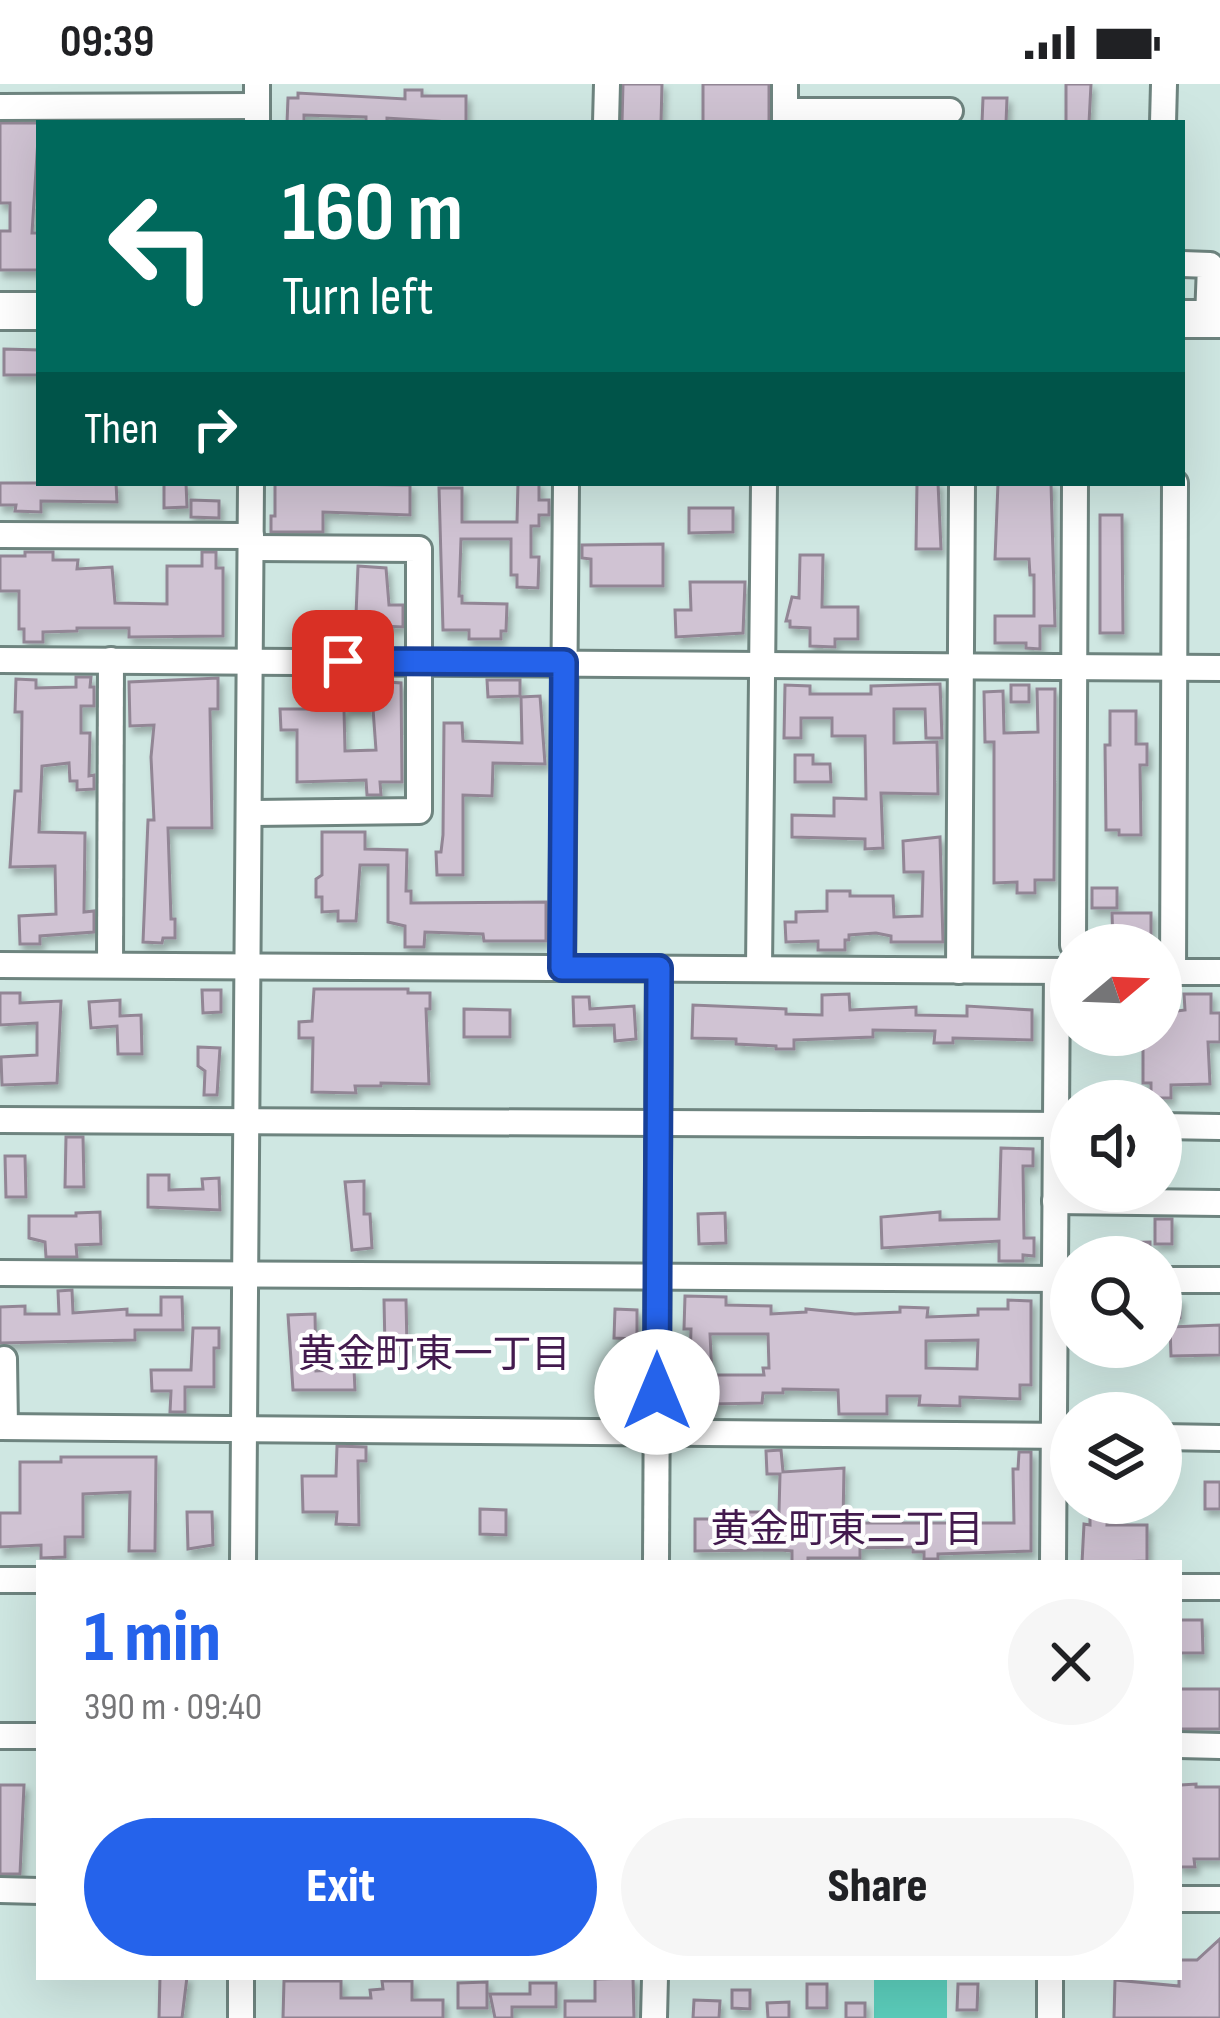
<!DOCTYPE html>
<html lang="en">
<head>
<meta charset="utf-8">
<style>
	body { margin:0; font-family:"Sofia Sans Condensed","Noto Sans JP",sans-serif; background:#f6f6f6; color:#202124; height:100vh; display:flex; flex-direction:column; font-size:45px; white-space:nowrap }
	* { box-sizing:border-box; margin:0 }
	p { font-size:39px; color:#757577 }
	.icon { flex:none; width:66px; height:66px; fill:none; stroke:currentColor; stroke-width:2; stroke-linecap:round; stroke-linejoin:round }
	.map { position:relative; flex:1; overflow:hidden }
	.details { position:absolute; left:36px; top:1476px; width:1146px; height:420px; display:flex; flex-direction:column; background:#fff; border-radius:0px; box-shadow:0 12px 48px #0002 }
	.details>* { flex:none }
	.banner { position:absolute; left:36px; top:36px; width:1149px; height:366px; border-radius:0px; box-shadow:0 12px 48px #0002; background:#00695c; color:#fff; overflow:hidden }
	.needle { width:78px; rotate:71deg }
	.buttons { position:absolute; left:1050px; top:840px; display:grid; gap:24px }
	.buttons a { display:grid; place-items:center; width:132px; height:132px; border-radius:50%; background:#fff; box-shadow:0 12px 48px #0002; font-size:60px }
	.pin { position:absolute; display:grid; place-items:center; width:102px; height:102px; color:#fff; margin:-51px; border-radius:24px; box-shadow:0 6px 18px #0006 }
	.me { position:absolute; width:132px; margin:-66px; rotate:0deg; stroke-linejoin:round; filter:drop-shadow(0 0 9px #0008) }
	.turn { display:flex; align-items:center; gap:42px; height:252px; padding:0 48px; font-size:54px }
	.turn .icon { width:156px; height:156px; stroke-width:2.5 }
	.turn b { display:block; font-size:84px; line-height:102px }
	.then { display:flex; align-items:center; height:114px; padding:0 48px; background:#0003; gap:24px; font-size:45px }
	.round { display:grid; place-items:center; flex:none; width:126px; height:126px; border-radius:63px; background:#f6f6f6 }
	.summary { display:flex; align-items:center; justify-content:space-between; height:204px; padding:0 48px }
	h1 { font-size:72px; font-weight:800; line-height:90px; color:#2563eb }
	.cta { display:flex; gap:24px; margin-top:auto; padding:24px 48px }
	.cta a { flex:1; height:138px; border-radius:72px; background:#2563eb; color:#fff; font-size:48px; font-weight:800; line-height:138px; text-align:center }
	.cta a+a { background:#f6f6f6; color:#202124 }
	.status { display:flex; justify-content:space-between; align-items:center; height:84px; padding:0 60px; background:#fff; direction:ltr }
	.status svg { height:33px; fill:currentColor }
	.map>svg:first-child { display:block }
	.green { fill:#5bcdbb }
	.building { fill:#d0c3d3; stroke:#928695; stroke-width:3; fill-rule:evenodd; filter:url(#shadow) }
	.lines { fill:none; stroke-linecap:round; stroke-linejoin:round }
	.minor-casing { stroke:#6e847f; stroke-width:30 }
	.highway-casing { stroke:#6e847f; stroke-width:42 }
	.minor { stroke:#fff; stroke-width:24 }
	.highway { stroke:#fff; stroke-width:36 }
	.route-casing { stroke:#184099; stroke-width:30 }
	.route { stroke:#2563eb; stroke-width:21 }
	.labels { text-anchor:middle; stroke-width:9; stroke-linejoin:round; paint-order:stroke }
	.neighbourhood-label { font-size:39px; fill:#431a4e; stroke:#fff }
</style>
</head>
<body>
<div class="status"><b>09:39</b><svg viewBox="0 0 49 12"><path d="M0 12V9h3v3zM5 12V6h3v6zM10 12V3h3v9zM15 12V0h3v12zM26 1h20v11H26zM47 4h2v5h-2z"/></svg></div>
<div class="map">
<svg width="1220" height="1934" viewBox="0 0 1220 1934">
	<defs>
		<filter id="shadow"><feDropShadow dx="3.5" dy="6" stdDeviation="3" flood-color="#0004"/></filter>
	</defs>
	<rect width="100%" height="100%" fill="#cfe7e2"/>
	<rect class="green" x="874" y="1893" width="73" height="41"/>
	<g class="building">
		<polygon points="623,0 662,0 661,39 622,39"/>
		<rect x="703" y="0" width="66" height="39"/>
		<polygon points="1066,0 1091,0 1089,39 1066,39"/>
		<polygon points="405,6 422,6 422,12 466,12 466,39 387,34 387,39 366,39 366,33 304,31 304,39 287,39 288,14 298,14 298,9 405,15"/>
		<polygon points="983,14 1007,14 1006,39 982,39"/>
		<polygon points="0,39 39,39 32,149 38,149 39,186 0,186 0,147 10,147 10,119 0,119"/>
		<polygon points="4,265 39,266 39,291 4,291"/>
		<polygon points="0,399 116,399 117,418 41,417 41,428 15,427 16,421 0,421"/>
		<polygon points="164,399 186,399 187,423 164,424"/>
		<polygon points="275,399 410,401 410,431 323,428 323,448 271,448 271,432 275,432"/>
		<polygon points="518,399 539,399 539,416 549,416 549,431 539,431 539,442 531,442 531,473 539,473 538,504 517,503 517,491 511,491 511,455 461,455 459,512 462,512 462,519 507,520 506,547 501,547 501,555 469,555 469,546 443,546 439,404 462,404 462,438 517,438"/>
		<polygon points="917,399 938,399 941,465 916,465"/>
		<polygon points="998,399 1051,399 1055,542 1040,542 1040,565 1026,564 1026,559 995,559 995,532 1034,532 1034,491 1030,491 1029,475 995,475"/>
		<polygon points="191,416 219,417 219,434 191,433"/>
		<polygon points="689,424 733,424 733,448 689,449"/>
		<polygon points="1100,431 1122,431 1123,549 1100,549"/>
		<polygon points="663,460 663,502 591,502 591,475 582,474 582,461"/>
		<polygon points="25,468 53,468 53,476 78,476 77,485 112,483 115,519 167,520 167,482 202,482 202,468 216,468 216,484 223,484 223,552 129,553 129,544 77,544 77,547 43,548 43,558 24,558 24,545 19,545 19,507 0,507 0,472 25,472"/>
		<polygon points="800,471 823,471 822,523 858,523 858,555 835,555 835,563 810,562 810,544 790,543 790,537 786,537 792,513 799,514"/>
		<polygon points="358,482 386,484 389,521 403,521 403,543 384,542 383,557 355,555"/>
		<polygon points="690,498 745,498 743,549 676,553 675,526 691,526"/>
		<polygon points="76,593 91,593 90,603 94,603 94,622 81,622 81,649 90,649 89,692 94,691 94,705 77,706 77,697 70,697 69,679 42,682 39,748 85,749 84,828 94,827 94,848 40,852 40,860 20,860 19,832 56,830 55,782 10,783 15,707 21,707 22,628 15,628 16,595 36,596 36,604 76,603"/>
		<polygon points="218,594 218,625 210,625 212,744 168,744 171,835 175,835 175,854 163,854 162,859 143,858 148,736 154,736 151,673 154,641 130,642 129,598"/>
		<polygon points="345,595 401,599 402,698 380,698 381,711 367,711 366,696 297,698 297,646 281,646 280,625 344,625 345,667 376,666 373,625 345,625"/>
		<polygon points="487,596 520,596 520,612 488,613"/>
		<polygon points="940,600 942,654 926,654 925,625 894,625 894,659 937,658 938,710 881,709 883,764 865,765 865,755 792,753 792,731 834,732 834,714 866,715 865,652 832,652 832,634 801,634 801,654 784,654 785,601 810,602 810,610 871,610 871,602"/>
		<rect x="1011" y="601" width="18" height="17"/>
		<polygon points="1037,605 1055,605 1054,796 1035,796 1035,809 1017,809 1017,798 994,799 994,658 985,658 984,608 1003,607 1004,649 1038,648"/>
		<polygon points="540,612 545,680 493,679 492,712 463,711 463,791 437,791 436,768 441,768 443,751 444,639 462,639 463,657 522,659 521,613"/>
		<polygon points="1110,627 1136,627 1136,660 1147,660 1147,681 1140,681 1141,751 1119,751 1119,746 1106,746 1105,661 1110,661"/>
		<polygon points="795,671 813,671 813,680 830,680 831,698 795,698"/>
		<polygon points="322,748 365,748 365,765 407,766 406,807 411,807 411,819 546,818 546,857 484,857 483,850 425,848 424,863 405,863 405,842 388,838 388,781 360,781 356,837 338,837 338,827 322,828 322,813 316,813 316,795 322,791"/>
		<polygon points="940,753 943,858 891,858 891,852 876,849 849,851 849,856 845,856 845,866 818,866 818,857 786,858 785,838 796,838 796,828 827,827 827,807 850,807 850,812 893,812 894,833 922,832 923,788 904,788 903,757"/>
		<rect x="1092" y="804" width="25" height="20"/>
		<polygon points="1112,829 1151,829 1151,861 1113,861"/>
		<polygon points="314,905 408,905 408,909 430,909 430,925 426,925 429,1000 381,999 381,1002 355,1002 356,1009 312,1008 313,954 299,954 299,938 312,937"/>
		<polygon points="202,906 221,906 221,928 203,929"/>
		<polygon points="0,909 20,909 20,919 61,917 57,999 2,1001 1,973 37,971 37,939 0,941"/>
		<polygon points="849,910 850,926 916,923 916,931 967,932 967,922 1032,926 1032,956 953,954 953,959 934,959 935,947 873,946 873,953 794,956 794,965 776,965 776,962 736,960 736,955 692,954 693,921 786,925 786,930 822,931 822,911"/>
		<polygon points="1184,910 1211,910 1211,929 1220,929 1220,958 1208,958 1210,1000 1171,1001 1171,1014 1151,1014 1151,999 1143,999 1143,951 1161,951 1161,929 1185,926"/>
		<polygon points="573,913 589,913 590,925 634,922 636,955 615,957 614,941 574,942"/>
		<polygon points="120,916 120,932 141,931 142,970 118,970 117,942 91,944 89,918"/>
		<polygon points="464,925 510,926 510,953 464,953"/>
		<polygon points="198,963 220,964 217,1011 204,1011 205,987 198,982"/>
		<polygon points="66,1053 83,1053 84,1103 65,1103"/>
		<polygon points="1001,1064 1033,1065 1033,1082 1023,1082 1024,1154 1034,1154 1034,1172 1023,1171 1023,1177 999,1177 999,1157 882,1164 881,1133 940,1128 940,1136 999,1135"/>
		<polygon points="5,1072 25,1072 26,1113 6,1113"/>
		<polygon points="148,1091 169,1091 169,1106 203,1105 202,1095 219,1094 220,1126 148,1123"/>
		<polygon points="364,1097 364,1130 370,1130 372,1164 352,1166 345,1098"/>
		<polygon points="100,1128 101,1160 76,1161 77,1173 46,1173 45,1158 29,1154 29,1132 76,1132 76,1129"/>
		<polygon points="725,1129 726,1159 699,1160 698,1130"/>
		<rect x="1155" y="1135" width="17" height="25"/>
		<polygon points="1150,1158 1150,1173 1111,1173 1111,1159"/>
		<polygon points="72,1206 73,1229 127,1225 127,1231 161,1231 161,1213 182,1213 183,1246 135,1246 135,1256 0,1259 0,1223 25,1222 25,1230 59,1230 58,1207"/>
		<path d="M685 1212 726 1213V1221L771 1222V1230L806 1228V1225L855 1230 900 1228V1223L928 1224 927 1233 978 1231V1225H1008V1216L1031 1217V1301H1020V1315L960 1313V1322L919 1321 920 1312H887V1330H839L838 1306 783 1305V1309H763L762 1319 714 1320V1331H699L700 1311H689L691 1245H684ZM710 1250H768L769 1284H763L764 1291H712ZM978 1256 977 1285 926 1284V1257Z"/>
		<polygon points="1163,1214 1180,1214 1180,1234 1162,1234"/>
		<polygon points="384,1216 406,1216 407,1264 385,1264"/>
		<polygon points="615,1225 637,1226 637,1255 614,1254"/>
		<polygon points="315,1230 316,1287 354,1285 355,1306 293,1306 288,1231"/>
		<polygon points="1220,1241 1220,1271 1171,1272 1170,1243"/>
		<polygon points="193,1244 219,1244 219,1264 214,1264 214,1303 185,1303 185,1328 170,1328 171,1307 152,1307 151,1286 191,1286"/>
		<polygon points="337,1362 366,1363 366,1377 358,1377 359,1441 336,1440 337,1428 303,1428 302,1392 336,1392"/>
		<polygon points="781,1366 783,1388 844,1384 843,1439 1014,1439 1013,1385 1018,1385 1019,1368 1031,1368 1031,1467 938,1470 938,1475 924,1475 924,1468 913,1468 913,1463 860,1464 860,1474 808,1474 808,1479 792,1479 792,1467 780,1466 695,1467 695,1435 738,1435 738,1428 779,1428 780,1390 767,1390 766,1367"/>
		<polygon points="61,1373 156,1373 155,1467 129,1467 130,1408 83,1410 83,1453 65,1453 65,1473 41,1474 41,1461 0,1463 0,1429 20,1429 20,1378 61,1378"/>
		<rect x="1205" y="1398" width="15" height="27"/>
		<polygon points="480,1425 506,1426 506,1451 480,1450"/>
		<polygon points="1090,1427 1108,1427 1107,1441 1147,1441 1147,1477 1082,1479 1084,1440 1090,1441"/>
		<polygon points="187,1428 212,1428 213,1461 188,1465"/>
		<polygon points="1179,1536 1202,1536 1203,1569 1179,1569"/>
		<rect x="1179" y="1605" width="41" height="40"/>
		<polygon points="1196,1700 1196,1703 1220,1703 1220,1775 1194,1775 1195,1783 1179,1783 1179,1708 1181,1701"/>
		<polygon points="0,1701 24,1701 20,1790 0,1790"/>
		<polygon points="1220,1855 1220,1934 1114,1934 1115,1896 1179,1902 1179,1876 1197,1876"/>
		<polygon points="160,1893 187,1893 182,1934 159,1934"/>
		<polygon points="633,1894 634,1934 565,1934 565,1917 595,1917 595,1895"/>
		<polygon points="284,1897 341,1897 341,1914 371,1914 370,1906 383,1905 382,1897 412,1897 412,1916 443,1916 443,1934 283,1934"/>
		<polygon points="487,1898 487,1924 458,1924 458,1899"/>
		<polygon points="530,1899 556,1899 556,1923 512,1923 512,1934 495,1934 490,1910 530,1910"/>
		<rect x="807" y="1900" width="20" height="24"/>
		<polygon points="958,1900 978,1900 977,1926 957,1926"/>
		<polygon points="732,1906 750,1906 750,1925 732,1924"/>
		<polygon points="694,1916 720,1917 719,1934 693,1934"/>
		<polygon points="789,1918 789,1934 768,1934 767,1919"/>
		<rect x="846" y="1919" width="19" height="15"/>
	</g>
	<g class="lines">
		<g class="minor-casing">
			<g id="minor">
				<polyline points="0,23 257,22"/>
				<polyline points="785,27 950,27"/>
				<polyline points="257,39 257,0"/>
				<polyline points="606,39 607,0"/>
				<polyline points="785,39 785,0"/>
				<polyline points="1163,39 1164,0"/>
				<polyline points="1182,180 1210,181 1208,235"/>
				<polyline points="0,451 251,452"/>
				<polyline points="0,576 1220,584"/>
				<polyline points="249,729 419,727 419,465 251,464"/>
				<polyline points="1073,861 1075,399"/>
				<polyline points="0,881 1071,887"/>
				<polyline points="110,881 111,576"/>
				<polyline points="562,884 566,399"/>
				<polyline points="759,885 764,399"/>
				<polyline points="959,887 962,399"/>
				<polyline points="1161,888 1220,888"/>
				<polyline points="1173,888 1175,399"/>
				<polyline points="0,1036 1071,1041"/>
				<polyline points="1161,1042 1220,1043"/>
				<polyline points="1055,1117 1220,1119"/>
				<polyline points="0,1189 1071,1195"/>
				<polyline points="1161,1196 1220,1196"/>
				<polyline points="4,1275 5,1343"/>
				<polyline points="0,1343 1071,1352"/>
				<polyline points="1161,1353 1220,1354"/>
				<polyline points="243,1479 251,399"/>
				<polyline points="656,1479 659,884"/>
				<polyline points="1053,1479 1057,887"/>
				<polyline points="0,1496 39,1496"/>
				<polyline points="1179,1503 1220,1503"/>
				<polyline points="0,1652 39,1652"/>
				<polyline points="1179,1661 1220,1662"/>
				<polyline points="0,1806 39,1807"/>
				<polyline points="1179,1815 1220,1815"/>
				<polyline points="241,1934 241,1893"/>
				<polyline points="654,1934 655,1893"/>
				<polyline points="1050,1934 1050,1893"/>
			</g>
		</g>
		<g class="highway-casing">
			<g id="highway">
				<polyline points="0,227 39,227"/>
				<polyline points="1182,235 1220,235"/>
			</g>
		</g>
		<use href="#minor" class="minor"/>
		<use href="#highway" class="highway"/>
	</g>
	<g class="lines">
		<g class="route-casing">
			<polyline id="route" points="343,577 564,578 562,884 659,884 657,1308"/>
		</g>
		<use href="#route" class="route"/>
	</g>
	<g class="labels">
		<g class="neighbourhood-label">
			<text x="434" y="1283">黄金町東一丁目</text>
			<text x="847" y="1458">黄金町東二丁目</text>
		</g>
	</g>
</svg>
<div class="buttons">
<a><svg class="needle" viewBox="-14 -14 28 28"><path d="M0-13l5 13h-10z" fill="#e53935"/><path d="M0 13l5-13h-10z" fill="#757577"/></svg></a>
<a><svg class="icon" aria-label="sound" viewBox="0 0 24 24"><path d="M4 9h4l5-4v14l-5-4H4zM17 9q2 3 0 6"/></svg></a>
<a><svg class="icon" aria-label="search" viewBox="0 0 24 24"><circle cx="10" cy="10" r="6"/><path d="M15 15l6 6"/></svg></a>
<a><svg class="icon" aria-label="layers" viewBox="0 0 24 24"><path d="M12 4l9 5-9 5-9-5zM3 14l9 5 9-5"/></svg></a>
</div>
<div class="pin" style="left:343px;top:577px;background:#d93025"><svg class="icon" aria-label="arrive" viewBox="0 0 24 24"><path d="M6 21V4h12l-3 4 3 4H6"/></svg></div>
<svg class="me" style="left:657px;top:1308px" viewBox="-20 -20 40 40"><circle r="19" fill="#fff"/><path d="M0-13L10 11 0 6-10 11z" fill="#2563eb"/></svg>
<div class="banner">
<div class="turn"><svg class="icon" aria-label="left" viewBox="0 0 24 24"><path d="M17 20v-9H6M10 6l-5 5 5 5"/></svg><div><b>160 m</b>Turn left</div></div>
<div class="then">Then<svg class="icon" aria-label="right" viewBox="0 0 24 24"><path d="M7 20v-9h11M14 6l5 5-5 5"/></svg></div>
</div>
<section class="details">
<div class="summary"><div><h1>1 min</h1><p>390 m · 09:40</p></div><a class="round"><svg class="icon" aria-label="close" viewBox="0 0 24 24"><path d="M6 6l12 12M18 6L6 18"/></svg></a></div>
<div class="cta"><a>Exit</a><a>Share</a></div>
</section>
</div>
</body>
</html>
